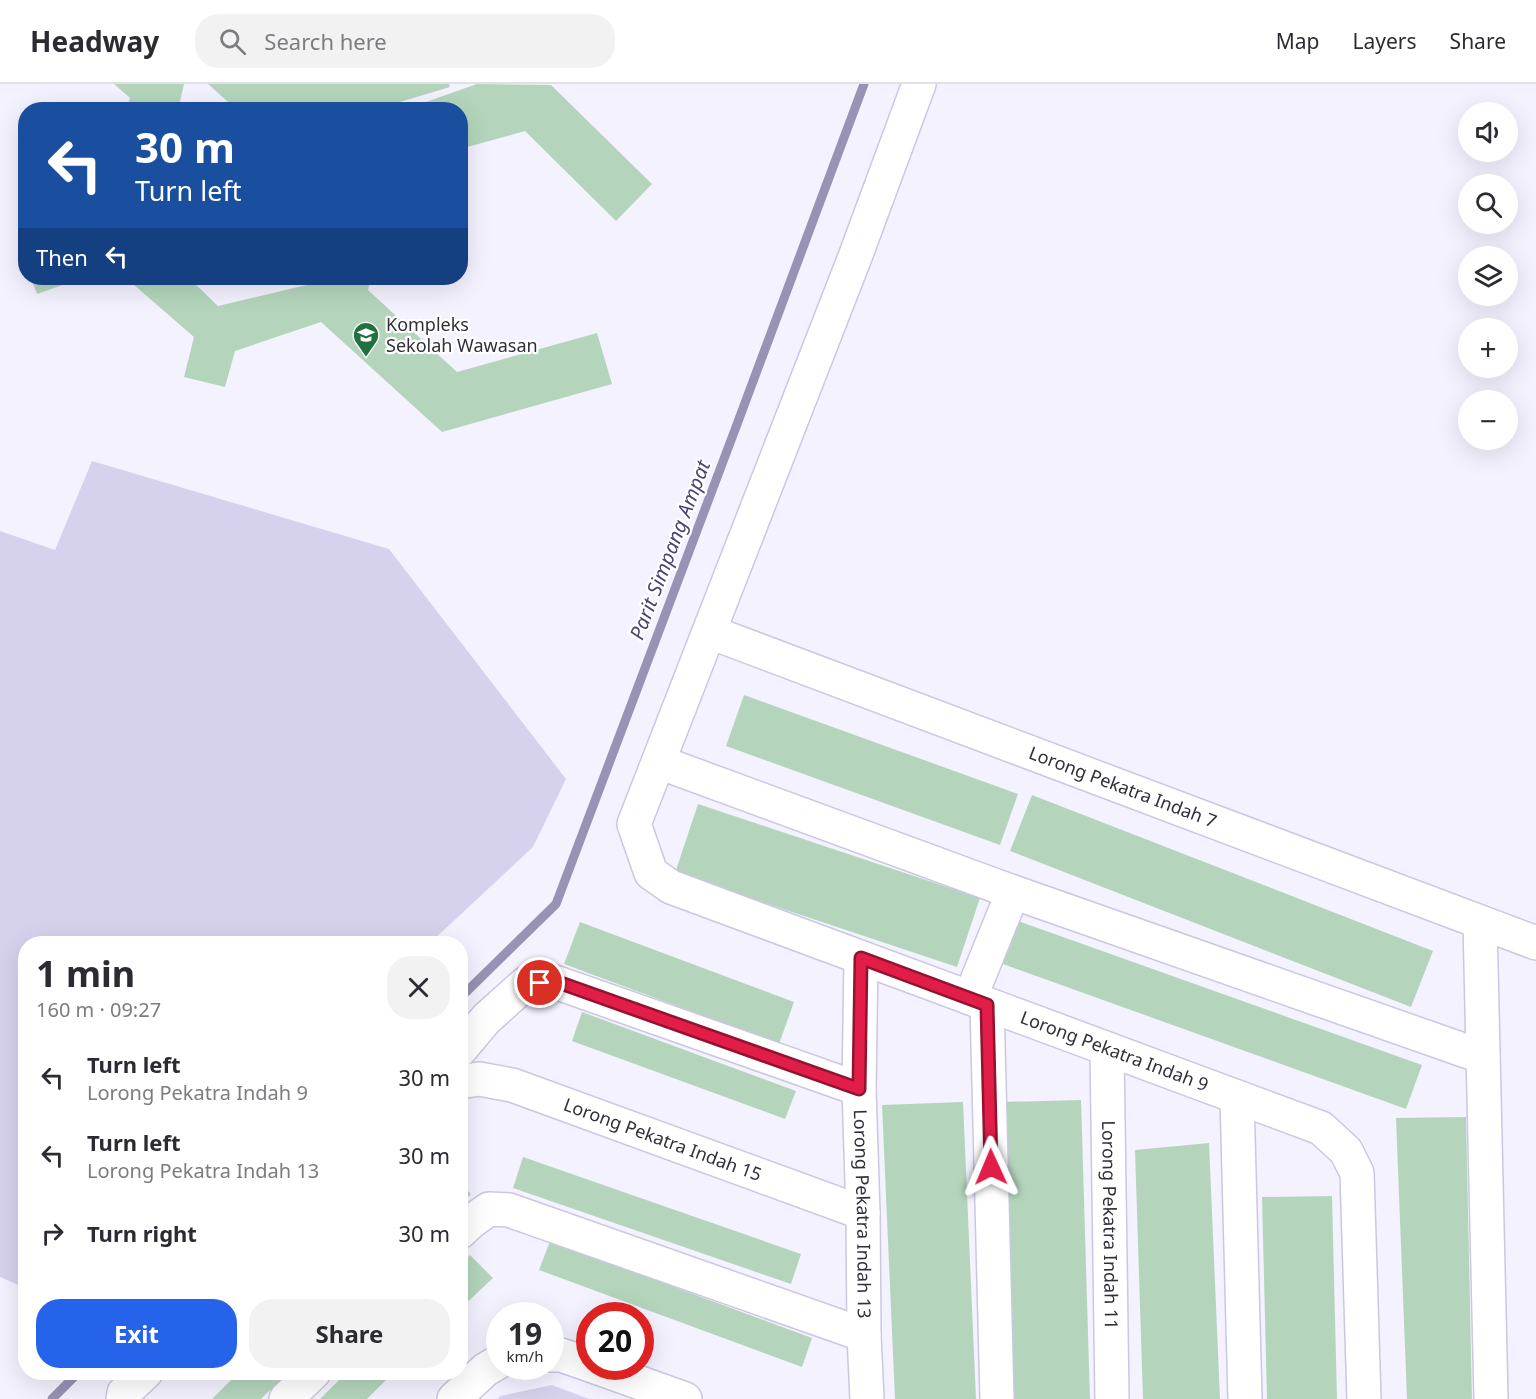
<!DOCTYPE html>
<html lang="en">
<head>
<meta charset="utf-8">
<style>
	body { margin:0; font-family:"Noto Sans",sans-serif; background:#f2f2f3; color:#2b2b33; height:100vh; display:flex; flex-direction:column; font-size:22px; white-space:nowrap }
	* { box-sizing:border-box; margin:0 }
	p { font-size:20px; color:#7c7c81 }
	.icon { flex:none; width:33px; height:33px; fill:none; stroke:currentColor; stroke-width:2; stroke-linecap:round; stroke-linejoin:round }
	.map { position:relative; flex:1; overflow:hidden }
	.drawer { position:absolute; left:18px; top:852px; width:450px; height:444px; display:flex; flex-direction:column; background:#fff; border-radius:24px; box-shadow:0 6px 24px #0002 }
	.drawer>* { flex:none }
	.banner { position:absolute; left:18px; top:18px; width:450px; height:183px; border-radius:24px; box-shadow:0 6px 24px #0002; background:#1a4fa0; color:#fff; overflow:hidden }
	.controls { position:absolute; left:1458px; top:18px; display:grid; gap:12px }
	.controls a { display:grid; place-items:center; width:60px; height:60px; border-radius:50%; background:#fff; box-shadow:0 6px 24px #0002; font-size:30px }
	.speed { position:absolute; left:486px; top:1218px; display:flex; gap:12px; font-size:30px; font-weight:700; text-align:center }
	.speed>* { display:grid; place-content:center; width:78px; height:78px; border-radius:50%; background:#fff; box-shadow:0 6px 24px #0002; line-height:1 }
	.speed small { font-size:15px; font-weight:400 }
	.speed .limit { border:9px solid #d22; background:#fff; color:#111 }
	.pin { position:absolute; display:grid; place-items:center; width:51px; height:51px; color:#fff; margin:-26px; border:3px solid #fff; border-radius:50%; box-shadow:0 2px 6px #0007 }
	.me { position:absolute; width:66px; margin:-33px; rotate:359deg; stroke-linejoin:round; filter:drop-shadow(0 0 4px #0008) }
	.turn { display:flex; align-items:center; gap:21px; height:126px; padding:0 18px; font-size:27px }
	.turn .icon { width:78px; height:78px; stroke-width:2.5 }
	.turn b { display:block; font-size:42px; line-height:51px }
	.then { display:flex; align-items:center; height:57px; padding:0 18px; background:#0003; gap:12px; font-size:22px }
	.round { display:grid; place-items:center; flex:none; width:63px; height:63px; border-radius:24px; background:#f2f2f3 }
	.head { display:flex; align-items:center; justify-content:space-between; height:102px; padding:0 18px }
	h1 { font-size:36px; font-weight:700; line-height:45px }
	.action { display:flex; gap:12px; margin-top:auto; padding:12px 18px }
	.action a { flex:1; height:69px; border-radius:24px; background:#2563eb; color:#fff; font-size:24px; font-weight:700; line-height:69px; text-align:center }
	.action a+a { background:#f2f2f3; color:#2b2b33 }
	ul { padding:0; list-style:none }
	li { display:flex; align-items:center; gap:18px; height:78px; padding:0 18px }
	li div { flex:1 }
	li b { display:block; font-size:22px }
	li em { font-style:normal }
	header { display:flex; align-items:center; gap:36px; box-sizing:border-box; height:84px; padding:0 30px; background:#fff; border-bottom:2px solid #e1e1e2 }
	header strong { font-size:28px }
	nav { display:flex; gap:33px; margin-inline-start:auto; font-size:21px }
	.search { width:420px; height:54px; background:#f2f2f3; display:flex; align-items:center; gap:15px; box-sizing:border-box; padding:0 21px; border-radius:24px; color:#7c7c81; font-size:22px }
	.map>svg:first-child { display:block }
	.green { fill:#d6d2ed }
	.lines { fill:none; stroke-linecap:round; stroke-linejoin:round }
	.stream { stroke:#9892b4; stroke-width:9 }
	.building { fill:#b4d5bc }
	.minor-casing { stroke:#cbc7e3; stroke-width:36 }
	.minor { stroke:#fff; stroke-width:33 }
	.route-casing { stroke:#92132f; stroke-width:15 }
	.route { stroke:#e11d48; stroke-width:10 }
	.labels { text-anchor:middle; stroke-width:4.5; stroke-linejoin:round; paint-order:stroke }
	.poi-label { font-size:18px; fill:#302f3a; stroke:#fff; text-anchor:start }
	.street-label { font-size:18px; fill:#302f3a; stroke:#fff }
	.water-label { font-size:20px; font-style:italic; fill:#4c4272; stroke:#fff }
</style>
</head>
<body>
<header>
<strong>Headway</strong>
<div class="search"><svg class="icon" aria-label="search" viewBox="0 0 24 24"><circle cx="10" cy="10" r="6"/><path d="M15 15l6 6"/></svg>Search here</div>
<nav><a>Map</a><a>Layers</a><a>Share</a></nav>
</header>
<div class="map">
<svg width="1536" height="1315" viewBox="0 0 1536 1315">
	<rect width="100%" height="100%" fill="#f4f2fe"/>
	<g class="green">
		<polygon points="92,377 389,465 566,695 533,763 430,859 26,860 25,1204 0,1193 0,447 55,466"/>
		<polygon points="552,1301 589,1315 498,1315 500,1312"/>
	</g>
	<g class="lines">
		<g class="stream">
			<polyline points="460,914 556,820 736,343 864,0"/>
			<polyline points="52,1315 79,1288"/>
		</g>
	</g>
	<g class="building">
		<polygon points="114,0 184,0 178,26 126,26 130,14"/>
		<polygon points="208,0 449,0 450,3 373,26 237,26"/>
		<polygon points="477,0 551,1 652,100 616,137 525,47 460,65 460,26 403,26"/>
		<polygon points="26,157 26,178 25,178 18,159"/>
		<polygon points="31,194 82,194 37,210"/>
		<polygon points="126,194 189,194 218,222 315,199 316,194 371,194 368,206 457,288 597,249 612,300 442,348 321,238 235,267 225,303 184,293 194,253"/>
		<polygon points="744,611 1018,710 1000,761 726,662"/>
		<polygon points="1032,711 1433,867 1411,923 1010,767"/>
		<polygon points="698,720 980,814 957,883 675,789"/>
		<polygon points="1018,837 1422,981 1406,1025 1003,880"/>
		<polygon points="580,838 794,918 779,960 564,880"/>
		<polygon points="582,928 796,1007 785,1035 572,957"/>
		<polygon points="1081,1016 1090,1315 1010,1315 1001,1018"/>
		<polygon points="963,1018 976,1315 895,1315 882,1021"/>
		<polygon points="1466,1033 1472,1315 1407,1315 1396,1034"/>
		<polygon points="1209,1059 1220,1315 1143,1315 1135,1066"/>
		<polygon points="523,1073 801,1170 791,1200 513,1104"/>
		<polygon points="460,1099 471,1110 460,1121"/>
		<polygon points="1332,1112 1337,1315 1267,1315 1262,1113"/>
		<polygon points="550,1157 812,1254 802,1283 539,1186"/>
		<polygon points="470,1171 493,1194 460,1225 460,1180"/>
		<polygon points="239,1288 288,1288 261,1315 212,1315"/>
		<polygon points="347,1288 394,1288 367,1315 320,1315"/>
	</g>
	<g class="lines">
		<g class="minor-casing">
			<g id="minor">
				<path id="s1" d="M919 0 855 173 634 740 651 789 671 803 1321 1044 1346 1067 1357 1089 1364 1315"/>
				<path id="s2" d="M710 548 1536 859"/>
				<polyline points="659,678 1013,808 1483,973"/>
				<polyline points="1480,838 1491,1315"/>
				<path id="s3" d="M861 874 859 1005 863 1129 864 1251 867 1315"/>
				<polyline points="970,914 1013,808"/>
				<polyline points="987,921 997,1315"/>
				<path id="s4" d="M1107 965 1112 1315"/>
				<polyline points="460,966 486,935 525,900 555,898 859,1005"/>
				<path id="s5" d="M460 998 479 995 512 1001 863 1129"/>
				<polyline points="1237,1013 1245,1315"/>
				<polyline points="460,1148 472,1137 489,1125 509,1126 864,1251"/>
				<polyline points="550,1271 561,1271 590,1281"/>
				<polyline points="593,1282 685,1315"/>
				<polyline points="123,1315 124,1309 146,1288"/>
				<polyline points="286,1315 314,1288"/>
				<polyline points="454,1315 485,1286 500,1277"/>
			</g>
		</g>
		<use href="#minor" class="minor"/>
	</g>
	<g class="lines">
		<g class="route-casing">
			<polyline id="route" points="540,899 555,897 859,1005 861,874 987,921 991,1083"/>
		</g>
		<use href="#route" class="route"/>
	</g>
	<defs>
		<g id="school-pin" transform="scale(1.35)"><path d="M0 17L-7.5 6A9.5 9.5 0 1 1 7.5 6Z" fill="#217040" stroke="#fff"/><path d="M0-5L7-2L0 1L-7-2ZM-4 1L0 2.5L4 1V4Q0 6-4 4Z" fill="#fff"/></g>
	</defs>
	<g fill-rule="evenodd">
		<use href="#school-pin" x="366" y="251"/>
	</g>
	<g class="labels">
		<g class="poi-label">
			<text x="386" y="247">Kompleks<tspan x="386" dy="21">Sekolah Wawasan</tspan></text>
		</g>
		<g class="street-label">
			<text dy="6" stroke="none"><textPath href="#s2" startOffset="441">Lorong Pekatra Indah 7</textPath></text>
			<text dy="6" stroke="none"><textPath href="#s1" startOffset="1342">Lorong Pekatra Indah 9</textPath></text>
			<text dy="6" stroke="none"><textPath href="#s5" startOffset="213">Lorong Pekatra Indah 15</textPath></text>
			<text dy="6" stroke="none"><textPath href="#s3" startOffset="256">Lorong Pekatra Indah 13</textPath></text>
			<text dy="6" stroke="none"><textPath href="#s4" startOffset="176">Lorong Pekatra Indah 11</textPath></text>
		</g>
		<g class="water-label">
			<text transform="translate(670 466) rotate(-69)" y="7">Parit Simpang Ampat</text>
		</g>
	</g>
</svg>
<div class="controls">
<a><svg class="icon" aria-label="sound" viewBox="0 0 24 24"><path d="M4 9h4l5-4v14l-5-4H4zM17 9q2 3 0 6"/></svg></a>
<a><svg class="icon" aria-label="search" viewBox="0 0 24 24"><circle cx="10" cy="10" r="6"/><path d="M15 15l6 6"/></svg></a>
<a><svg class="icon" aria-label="layers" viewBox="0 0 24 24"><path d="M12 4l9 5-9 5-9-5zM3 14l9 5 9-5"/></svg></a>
<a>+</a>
<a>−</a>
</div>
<div class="speed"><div>19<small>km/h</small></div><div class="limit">20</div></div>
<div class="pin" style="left:540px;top:899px;background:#d93025"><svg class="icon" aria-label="arrive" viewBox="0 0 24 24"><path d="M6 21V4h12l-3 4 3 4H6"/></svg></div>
<svg class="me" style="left:991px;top:1083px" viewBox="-20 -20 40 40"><path d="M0-17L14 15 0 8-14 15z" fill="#e11d48" stroke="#fff" stroke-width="4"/></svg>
<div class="banner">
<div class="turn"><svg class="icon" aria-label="left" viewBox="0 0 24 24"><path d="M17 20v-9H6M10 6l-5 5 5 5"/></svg><div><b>30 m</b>Turn left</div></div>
<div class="then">Then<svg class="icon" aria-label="left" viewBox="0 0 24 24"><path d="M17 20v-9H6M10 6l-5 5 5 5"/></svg></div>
</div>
<section class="drawer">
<div class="head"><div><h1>1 min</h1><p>160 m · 09:27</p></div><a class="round"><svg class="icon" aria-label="close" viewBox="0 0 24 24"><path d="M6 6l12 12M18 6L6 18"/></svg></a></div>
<ul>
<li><svg class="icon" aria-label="left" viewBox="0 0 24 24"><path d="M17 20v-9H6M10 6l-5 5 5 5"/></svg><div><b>Turn left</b><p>Lorong Pekatra Indah 9</p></div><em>30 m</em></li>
<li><svg class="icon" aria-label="left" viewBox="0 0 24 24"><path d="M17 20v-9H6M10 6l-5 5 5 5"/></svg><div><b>Turn left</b><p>Lorong Pekatra Indah 13</p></div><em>30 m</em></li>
<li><svg class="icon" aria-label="right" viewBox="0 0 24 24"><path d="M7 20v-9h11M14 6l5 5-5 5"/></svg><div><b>Turn right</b></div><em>30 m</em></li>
</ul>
<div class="action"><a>Exit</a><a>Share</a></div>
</section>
</div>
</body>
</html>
